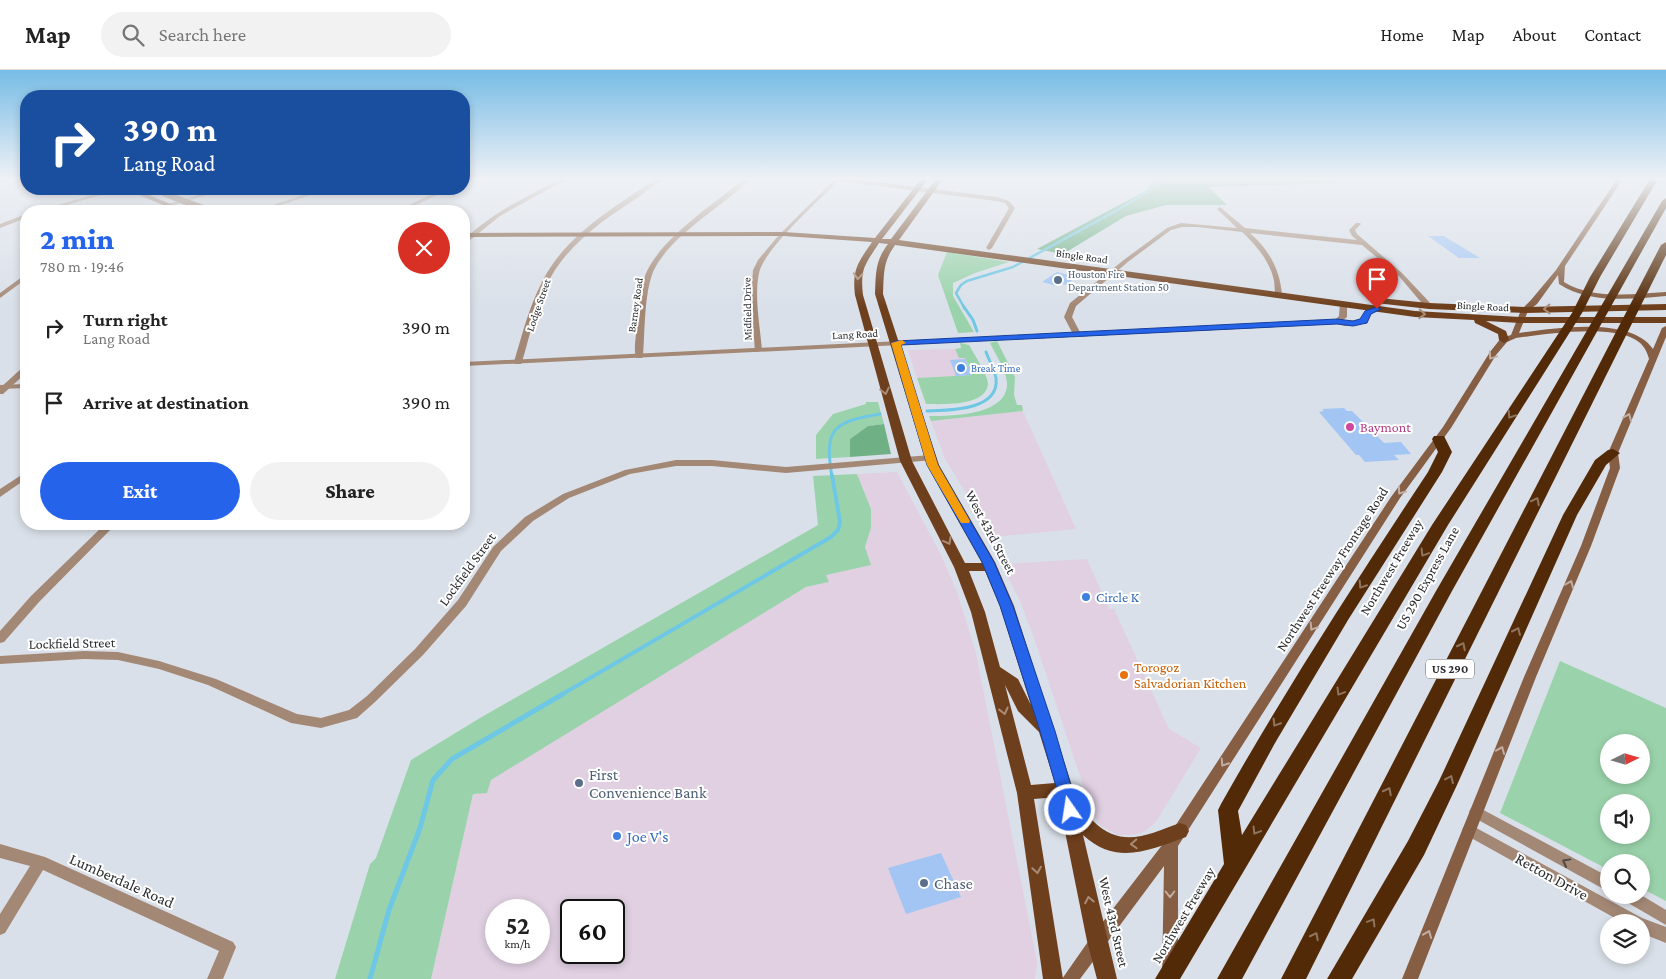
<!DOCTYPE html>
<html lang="en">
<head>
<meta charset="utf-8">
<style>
	body { margin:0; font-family:"Crimson Pro",serif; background:#f2f2f2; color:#222; height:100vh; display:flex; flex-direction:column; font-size:19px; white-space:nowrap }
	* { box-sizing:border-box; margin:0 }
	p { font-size:16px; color:#767676 }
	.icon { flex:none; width:28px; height:28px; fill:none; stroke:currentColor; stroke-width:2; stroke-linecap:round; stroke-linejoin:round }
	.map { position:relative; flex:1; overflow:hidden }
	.details { position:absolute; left:20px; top:135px; width:450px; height:325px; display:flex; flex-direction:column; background:#fff; border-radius:20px; box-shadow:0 2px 8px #0003 }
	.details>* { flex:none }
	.hud { position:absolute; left:20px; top:20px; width:450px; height:105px; border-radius:20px; box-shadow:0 2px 8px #0003; background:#1a4fa0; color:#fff; overflow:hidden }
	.needle { width:32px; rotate:85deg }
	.fabs { position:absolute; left:1600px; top:664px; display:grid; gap:10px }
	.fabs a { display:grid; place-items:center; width:50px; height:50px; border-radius:50%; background:#fff; box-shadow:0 2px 8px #0003; font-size:25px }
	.speed { position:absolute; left:485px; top:829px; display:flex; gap:10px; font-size:25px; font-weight:700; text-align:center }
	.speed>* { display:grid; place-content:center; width:65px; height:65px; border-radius:50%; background:#fff; box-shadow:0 2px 8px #0003; line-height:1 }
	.speed small { font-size:12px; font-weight:400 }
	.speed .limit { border:2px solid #111; border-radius:8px; background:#fff; color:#111 }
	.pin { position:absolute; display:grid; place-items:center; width:42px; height:42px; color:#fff; margin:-51px -21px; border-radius:50% 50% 50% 0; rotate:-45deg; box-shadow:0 0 5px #0007 }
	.pin .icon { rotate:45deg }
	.me { position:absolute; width:55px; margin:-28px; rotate:347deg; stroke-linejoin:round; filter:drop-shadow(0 0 4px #0008) }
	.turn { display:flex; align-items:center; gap:18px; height:105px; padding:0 20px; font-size:22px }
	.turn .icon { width:65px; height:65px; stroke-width:2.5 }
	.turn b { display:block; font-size:35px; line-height:42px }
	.round { display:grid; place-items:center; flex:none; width:52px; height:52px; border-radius:26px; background:#f2f2f2 }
	.overview { display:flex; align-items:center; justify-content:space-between; height:85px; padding:0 20px }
	h1 { font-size:30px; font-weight:800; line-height:38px; color:#2563eb }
	.action { display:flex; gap:10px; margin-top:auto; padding:10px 20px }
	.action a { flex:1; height:58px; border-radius:30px; background:#2563eb; color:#fff; font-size:20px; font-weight:800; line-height:58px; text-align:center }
	.action a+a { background:#f2f2f2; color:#222 }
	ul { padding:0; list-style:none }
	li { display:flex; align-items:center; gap:15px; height:75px; padding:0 20px }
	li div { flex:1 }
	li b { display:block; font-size:19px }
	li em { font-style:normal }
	header { display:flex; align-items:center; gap:30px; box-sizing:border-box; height:70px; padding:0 25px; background:#fff; border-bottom:1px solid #e0e0e0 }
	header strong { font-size:24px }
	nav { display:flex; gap:28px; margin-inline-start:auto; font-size:18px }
	.search { width:350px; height:45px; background:#f2f2f2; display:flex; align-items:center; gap:12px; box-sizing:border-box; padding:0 18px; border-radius:28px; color:#767676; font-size:19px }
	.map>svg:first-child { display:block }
	.commercial { fill:#e0d0e2; fill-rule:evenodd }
	.green { fill:#9ad3ab; fill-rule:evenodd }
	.forest { fill:#6fb185 }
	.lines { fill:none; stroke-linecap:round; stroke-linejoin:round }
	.stream-far3 { stroke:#6ec7e4; stroke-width:2.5 }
	.stream-far2 { stroke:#6ec7e4; stroke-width:3 }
	.stream-far1 { stroke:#6ec7e4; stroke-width:4 }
	.stream { stroke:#6ec7e4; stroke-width:5 }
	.building { fill:#a2c5f3 }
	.minor { fill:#a48876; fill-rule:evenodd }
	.tertiary { fill:#a48876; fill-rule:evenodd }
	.secondary { fill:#855e44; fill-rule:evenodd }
	.primary { fill:#6e3f1d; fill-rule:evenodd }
	.motorway { fill:#532a08; fill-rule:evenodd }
	.oneway { stroke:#a88c77 }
	.oneway2 { stroke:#c2aea2 }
	.oneway3 { stroke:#8f755e }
	.oneway4 { stroke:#4f4844 }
	.route { fill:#2563eb; stroke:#184099 }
	.slow { fill:#f59e0b }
	.service-dot { fill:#5c6f8a; stroke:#fff; stroke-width:2 }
	.shop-dot { fill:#3f7fe0; stroke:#fff; stroke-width:2 }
	.hotel-dot { fill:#d1479c; stroke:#fff; stroke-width:2 }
	.food-dot { fill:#e8710a; stroke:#fff; stroke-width:2 }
	.labels { text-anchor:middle; stroke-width:4; stroke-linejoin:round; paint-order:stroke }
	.far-street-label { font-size:11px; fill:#2a2c2f; stroke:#fff }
	.far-service-label { font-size:11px; fill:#4e5e75; stroke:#fff; text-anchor:start }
	.far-shop-label { font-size:11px; fill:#366cbe; stroke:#fff; text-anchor:start }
	.shield { fill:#fff; stroke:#6a6b6d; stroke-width:1 }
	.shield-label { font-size:12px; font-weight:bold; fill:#2a2c2f }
	.hotel-label { font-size:14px; fill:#b23c85; stroke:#fff; text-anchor:start }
	.street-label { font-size:14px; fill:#2a2c2f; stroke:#fff }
	.shop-label { font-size:14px; fill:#366cbe; stroke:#fff; text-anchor:start }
	.food-label { font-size:14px; fill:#c56008; stroke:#fff; text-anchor:start }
	.near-service-label { font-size:16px; fill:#4e5e75; stroke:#fff; text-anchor:start }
	.near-shop-label { font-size:16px; fill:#366cbe; stroke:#fff; text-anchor:start }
	.near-street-label { font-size:16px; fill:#2a2c2f; stroke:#fff }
</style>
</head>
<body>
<header>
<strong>Map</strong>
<div class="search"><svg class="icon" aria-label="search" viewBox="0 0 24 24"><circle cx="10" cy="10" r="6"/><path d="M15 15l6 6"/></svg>Search here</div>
<nav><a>Home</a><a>Map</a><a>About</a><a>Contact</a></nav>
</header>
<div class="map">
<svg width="1666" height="909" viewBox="0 0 1666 909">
	<rect width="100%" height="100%" fill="#dae0e9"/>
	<g class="commercial">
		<polygon points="955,279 959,288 965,288 972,305 917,308 908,280"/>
		<polygon points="1023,341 1076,459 993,467 945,389 931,351"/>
		<path d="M897 402 941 485 957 522 976 583 1037 892 1035 909H431L473 724 487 723 490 710 806 517 828 512 825 505 870 495 865 477 871 458V439L857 404ZM496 840H539V882H496ZM571 840H614V882H571Z"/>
		<polygon points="1087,489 1109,539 1114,539 1169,659 1201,678 1156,752 1144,762 1134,765 1118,765 1101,756 1093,745 1033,565 1019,529 1001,494"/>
	</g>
	<g class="green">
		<polygon points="947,182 1009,192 975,203 953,213 953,226 974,262 958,263 938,205"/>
		<path d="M997 271 1015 307 1014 325 1017 335H1022L1023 341 931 351 929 346C950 346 1004 346 1007 316 1008 302 996 286 990 273Z"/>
		<path d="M960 273 969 275C974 284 988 305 988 314 986 337 941 334 926 334L917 308 972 305 965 288H959L955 279 961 278Z"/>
		<polygon points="866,332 878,332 884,354 868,356 850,369 850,387 816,389 816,365 833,344 866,334"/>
		<polygon points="857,404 871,439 871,458 865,477 871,495 826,505 829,512 806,517 491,710 487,723 473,724 431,909 335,909 370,794 376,788 411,690 480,648 818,455 813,406"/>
		<path d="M1560 591 1666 638V831L1641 818V792H1609V800L1500 743ZM1641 672V705H1609V672ZM1641 732V765H1609V732Z"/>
	</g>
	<g class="forest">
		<polygon points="1154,109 1331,109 1336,113 1209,117 1227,135 1166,135 1126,146 1063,184 1037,179 1147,120"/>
		<polygon points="884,354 891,384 850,387 850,369 868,356"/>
	</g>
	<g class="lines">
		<polyline class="stream-far3" points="965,239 956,223 961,215 967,211 1013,197 1123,137 1166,109"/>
		<g class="stream-far2">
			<polyline points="964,237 973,250 977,261"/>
			<path d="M927 341C948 340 1000 341 996 308 994 299 989 290 986 282"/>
			<path d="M832 407C824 359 832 352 880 344"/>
		</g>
		<polyline class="stream-far1" points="561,625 831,467 838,460 840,452 832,405"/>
		<polyline class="stream" points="370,909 389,840 420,758 433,710 452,689 563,624"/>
	</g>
	<g class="building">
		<polygon points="1428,166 1444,166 1480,188 1459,188"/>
		<polygon points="1057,202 1076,207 1066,215 1060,213 1057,216 1042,212"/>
		<polygon points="965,289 972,305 956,306 950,290"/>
		<polygon points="1344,338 1347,341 1352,341 1384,373 1401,372 1411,384 1394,385 1399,390 1365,392 1359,385 1356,385 1319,342 1324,341 1322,339"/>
		<polygon points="941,783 961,827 906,844 888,798"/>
	</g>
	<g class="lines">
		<g class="minor">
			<polygon points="464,109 471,109 464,113"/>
			<path d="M560 109H567L500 146 464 175V170C491 143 526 127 560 109Z"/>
			<path d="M655 109H662C644 125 622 137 602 152 583 167 564 184 552 205 536 231 531 263 522 292L521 294H515L514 292C522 265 529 237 542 212 565 165 614 138 655 109Z"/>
			<path d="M744 109H751C723 136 669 166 653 202 644 225 645 261 643 286L642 288H636C633 277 637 261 638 250 640 234 640 215 647 201 664 166 715 133 744 109Z"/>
			<path d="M835 109H853L997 127 1009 131 1015 138 992 178 989 180 986 178 1009 138 1005 133 996 131 839 111C820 129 764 179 759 203 754 227 760 255 762 280L758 282H755L751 227 753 200 758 190 778 166Z"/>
			<polygon points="113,119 121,119 46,141 37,141"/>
			<polygon points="218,119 226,119 154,141 146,141"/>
			<polygon points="321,119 329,119 263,141 255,141"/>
			<polygon points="443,119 450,119 403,141 396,141"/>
			<path d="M1220 137 1245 158 1357 170 1352 166 1349 160 1356 153H1360L1361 154 1355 160 1357 164 1402 203 1433 236 1426 238 1398 205 1362 175 1250 163C1269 180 1280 199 1282 225L1276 226C1274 221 1275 216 1274 211 1270 191 1256 175 1242 162L1197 157H1182L1171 160 1129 191 1076 236 1072 247 1081 264 1077 266H1074L1064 247 1070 233 1125 189 1167 158 1181 153 1237 158 1218 140 1217 139Z"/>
			<polygon points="26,144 26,148 0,158 0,154"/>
			<polygon points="26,204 26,209 0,228 0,223"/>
			<polygon points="23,297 26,297 26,303 3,324 0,324 0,318"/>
			<polygon points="930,385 933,386 935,388 933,390 786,403 712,396 676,396 630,404 569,428 533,451 501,481 466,536 423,585 375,632 357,648 321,658 291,653 208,615 159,599 118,590 84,589 0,594 0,586 84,581 118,582 159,591 216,609 297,644 321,648 349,640 367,626 415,579 458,530 493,477 525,447 563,424 625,400 676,390 712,390 786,397"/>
			<polygon points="26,402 26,409 0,427 0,419"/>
			<polygon points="105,454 116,454 39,532 4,572 0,573 0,561 31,526"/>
			<polygon points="1476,736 1609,807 1609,822 1471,746 1469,742 1471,738"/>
			<polygon points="1469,754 1642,848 1666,857 1666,873 1641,863 1641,852 1622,852 1464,764 1462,760 1464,756"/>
			<polygon points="0,774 45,787 233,872 236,877 223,909 207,909 219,881 43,800 5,863 0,865 0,844 30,796 0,788"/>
			<polygon points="1621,825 1641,825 1666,840 1666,855 1623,830"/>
		</g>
		<g class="tertiary">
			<path d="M1340 232 1347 234V247L1342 251 1345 252 1361 249C1365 242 1373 234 1381 239L1371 244 1367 253 1345 256 1337 254 464 296V292L1335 250 1339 246Z"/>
			<polygon points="26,314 26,318 0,319 0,315"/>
		</g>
		<g class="secondary">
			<polygon points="0,109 6,109 0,112"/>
			<path d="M1617 109H1623L1565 196 1564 212C1593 230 1634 224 1666 222V226C1631 229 1589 234 1559 214L1558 205 1537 234 1528 241 1519 263C1554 258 1631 246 1653 279L1662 258 1666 256V267L1618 383 1620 398 1591 476 1536 607 1418 909H1402L1524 607 1581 476 1610 398 1608 383 1649 289C1647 281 1643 274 1636 270 1610 254 1545 264 1516 268L1507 272 1496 285 1451 358 1400 428 1178 776V909H1162L1164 796 1080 909H1062L1092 866 1166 770 1391 427 1443 357 1490 282 1501 268 1511 265 1521 240 1531 230 1556 200Z"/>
		</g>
		<g class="primary">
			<path d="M921 109H928L882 169H891L936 109H943L899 170 1415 241 1520 247H1666V253H1520L1486 251 1506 261 1509 270 1504 273 1499 270 1498 264 1475 253 1474 250 1415 247 895 175C883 192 884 203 883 224L939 395 995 492 1014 536 1073 719C1077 737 1080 738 1093 751 1122 779 1147 765 1180 753L1186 755 1189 761 1186 767C1150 780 1116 796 1083 765L1117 909H1097L1087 871 1058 727 1034 729 1063 909H1043L1017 723 971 542 954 497 900 391 855 225C852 199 858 193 872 172L784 166 464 167V163L784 162 875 168ZM879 173 888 174C875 191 876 203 875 224L927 395 982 493H965L912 391 863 225C860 198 865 195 879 173ZM969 501H985L1000 536 1031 635 1018 609 1000 597 985 542ZM1005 615 1018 641 1039 662 1055 713 1031 715Z"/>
			<polygon points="125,119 135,119 187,141 177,141"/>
			<path d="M151 119H160L220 141C202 142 166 130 151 119Z"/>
			<polygon points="1379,228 1429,233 1525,237 1666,234 1666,240 1525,243 1429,239 1376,233 1376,229"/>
		</g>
		<g class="motorway">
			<path d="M1650 109H1658L1600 207 1582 243 1448 455 1180 909H1155L1224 794 1218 740 1221 734C1285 620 1356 511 1428 402L1438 382 1432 369 1434 366H1444L1452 382 1442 402 1348 550 1275 673 1238 741 1242 765 1432 455 1572 243 1590 207Z"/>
			<polygon points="1666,128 1666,138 1452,521 1242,909 1217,909 1436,521 1662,131"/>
			<polygon points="1666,172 1666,185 1306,909 1281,909 1661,175"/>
			<polygon points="1613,379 1620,383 1606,395 1577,445 1457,715 1424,785 1352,909 1327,909 1408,771 1439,711 1563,445 1595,390 1608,380"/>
		</g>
	</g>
	<defs><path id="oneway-chevron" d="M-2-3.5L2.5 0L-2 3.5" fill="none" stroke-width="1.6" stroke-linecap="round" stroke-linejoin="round" transform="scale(1.25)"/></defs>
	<g class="oneway">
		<use href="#oneway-chevron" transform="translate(858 206) rotate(94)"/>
		<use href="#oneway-chevron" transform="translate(1547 239) rotate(179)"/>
		<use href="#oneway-chevron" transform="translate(1422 244) rotate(3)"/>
		<use href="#oneway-chevron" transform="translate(885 321) rotate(77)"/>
		<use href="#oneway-chevron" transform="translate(948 471) rotate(62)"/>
		<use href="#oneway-chevron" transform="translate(1004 641) rotate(76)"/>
		<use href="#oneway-chevron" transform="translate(1134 774) rotate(177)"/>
		<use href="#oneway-chevron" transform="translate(1037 800) rotate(81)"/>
		<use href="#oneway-chevron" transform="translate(1089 830) rotate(-101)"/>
	</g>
	<g class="oneway2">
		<use href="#oneway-chevron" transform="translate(1492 286) rotate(124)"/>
		<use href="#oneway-chevron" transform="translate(1628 347) rotate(-67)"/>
		<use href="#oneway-chevron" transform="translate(1401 421) rotate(126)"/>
		<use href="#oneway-chevron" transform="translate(1570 514) rotate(-67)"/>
		<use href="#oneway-chevron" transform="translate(1313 557) rotate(123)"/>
		<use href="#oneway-chevron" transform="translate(1501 680) rotate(-68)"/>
		<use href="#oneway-chevron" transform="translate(1224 693) rotate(123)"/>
		<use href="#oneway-chevron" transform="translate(1170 824) rotate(90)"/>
		<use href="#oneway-chevron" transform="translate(1428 864) rotate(-68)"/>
	</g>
	<g class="oneway3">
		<use href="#oneway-chevron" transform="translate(1511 345) rotate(123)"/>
		<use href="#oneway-chevron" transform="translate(1536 431) rotate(-63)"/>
		<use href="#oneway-chevron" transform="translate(1424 483) rotate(121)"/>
		<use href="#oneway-chevron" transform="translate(1362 515) rotate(123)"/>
		<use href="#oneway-chevron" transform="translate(1517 561) rotate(-66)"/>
		<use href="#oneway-chevron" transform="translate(1462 576) rotate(-63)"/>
		<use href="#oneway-chevron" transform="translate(1340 622) rotate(121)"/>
		<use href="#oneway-chevron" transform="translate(1276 653) rotate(122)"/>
		<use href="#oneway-chevron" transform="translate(1450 709) rotate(-65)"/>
		<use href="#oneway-chevron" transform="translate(1388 721) rotate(-63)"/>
		<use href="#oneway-chevron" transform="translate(1256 761) rotate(121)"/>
		<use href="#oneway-chevron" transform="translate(1372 852) rotate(-59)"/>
		<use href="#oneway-chevron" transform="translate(1315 866) rotate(-63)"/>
	</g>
	<use class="oneway4" href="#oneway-chevron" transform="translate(1566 792) rotate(-151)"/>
	<linearGradient id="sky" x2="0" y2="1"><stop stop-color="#77bce6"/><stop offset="0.46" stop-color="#eef1f5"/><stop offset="1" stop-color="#eef1f5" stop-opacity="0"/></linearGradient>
	<rect width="1666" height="236" fill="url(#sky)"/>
	<polygon class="route" points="1377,237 1381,239 1371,244 1367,253 1353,256 1337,254 901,275 938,395 994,492 1013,536 1055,661 1078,740 1075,744 1070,746 1064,744 1040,661 1000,536 982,492 927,395 891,273 896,271 1337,249 1353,251 1360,249 1365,241"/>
	<polygon class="slow" points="902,270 906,273 901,275 938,395 970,451 969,453 961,453 927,395 891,273"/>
	<g class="service-dot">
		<circle cx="1058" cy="210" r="5"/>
		<circle cx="579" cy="713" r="5"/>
		<circle cx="924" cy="813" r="5"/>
	</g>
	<g class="shop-dot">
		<circle cx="961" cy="298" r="5"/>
		<circle cx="1086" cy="527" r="5"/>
		<circle cx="617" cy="766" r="5"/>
	</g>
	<circle class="hotel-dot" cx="1350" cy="357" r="5"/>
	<circle class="food-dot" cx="1124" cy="605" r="5"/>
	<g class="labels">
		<g class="far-street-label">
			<text transform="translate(1082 186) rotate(8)" y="4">Bingle Road</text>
			<text transform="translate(538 235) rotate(-71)" y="4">Lodge Street</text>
			<text transform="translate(635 235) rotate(-82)" y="4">Barney Road</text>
			<text transform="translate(1483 236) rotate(3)" y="4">Bingle Road</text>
			<text transform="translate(747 239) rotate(-91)" y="4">Midfield Drive</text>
			<text transform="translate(855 264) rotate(-3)" y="4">Lang Road</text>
		</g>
		<g class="far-service-label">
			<text x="1068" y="208">Houston Fire<tspan x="1068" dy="13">Department Station 50</tspan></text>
		</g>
		<g class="far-shop-label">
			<text x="971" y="302">Break Time</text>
		</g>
		<rect class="shield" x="1426" y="589.5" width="48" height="19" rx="4"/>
		<g class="shield-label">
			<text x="1450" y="603">US 290</text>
		</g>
		<g class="hotel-label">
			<text x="1360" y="362">Baymont</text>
		</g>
		<g class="street-label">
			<text transform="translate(991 462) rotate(62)" y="5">West 43rd Street</text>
			<text transform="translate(1391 497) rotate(-59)" y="5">Northwest Freeway</text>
			<text transform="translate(467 499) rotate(-54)" y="5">Lockfield Street</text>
			<text transform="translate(1332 499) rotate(-57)" y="5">Northwest Freeway Frontage Road</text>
			<text transform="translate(1427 508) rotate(-61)" y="5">US 290 Express Lane</text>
			<text transform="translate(72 573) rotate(-1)" y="5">Lockfield Street</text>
			<text transform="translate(1183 845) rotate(-59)" y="5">Northwest Freeway</text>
			<text transform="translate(1114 852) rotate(77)" y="5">West 43rd Street</text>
		</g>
		<g class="shop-label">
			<text x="1096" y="532">Circle K</text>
		</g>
		<g class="food-label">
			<text x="1134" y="602">Torogoz<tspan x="1134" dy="16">Salvadorian Kitchen</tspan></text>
		</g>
		<g class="near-service-label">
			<text x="589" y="710">First<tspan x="589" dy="18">Convenience Bank</tspan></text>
			<text x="934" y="819">Chase</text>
		</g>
		<g class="near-shop-label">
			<text x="627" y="772">Joe V's</text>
		</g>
		<g class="near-street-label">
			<text transform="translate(1552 806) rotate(29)" y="6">Retton Drive</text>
			<text transform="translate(122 810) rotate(24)" y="6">Lumberdale Road</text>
		</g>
	</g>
</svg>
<div class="fabs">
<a><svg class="needle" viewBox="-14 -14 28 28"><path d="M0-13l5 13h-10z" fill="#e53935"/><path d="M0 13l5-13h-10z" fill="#767676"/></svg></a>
<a><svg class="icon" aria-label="sound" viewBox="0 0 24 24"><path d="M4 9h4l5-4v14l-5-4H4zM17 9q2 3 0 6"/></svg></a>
<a><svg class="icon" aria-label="search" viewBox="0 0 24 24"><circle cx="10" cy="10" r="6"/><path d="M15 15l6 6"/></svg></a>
<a><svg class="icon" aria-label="layers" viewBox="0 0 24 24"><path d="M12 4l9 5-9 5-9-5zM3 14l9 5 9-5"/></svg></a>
</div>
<div class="speed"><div>52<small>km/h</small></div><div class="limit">60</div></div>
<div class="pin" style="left:1377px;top:239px;background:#d93025"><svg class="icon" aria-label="arrive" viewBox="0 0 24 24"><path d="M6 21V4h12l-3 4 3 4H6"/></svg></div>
<svg class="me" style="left:1070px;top:740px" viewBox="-20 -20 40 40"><circle r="17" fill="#2563eb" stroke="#fff" stroke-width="3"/><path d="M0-11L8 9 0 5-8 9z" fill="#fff"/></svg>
<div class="hud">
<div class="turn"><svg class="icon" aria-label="right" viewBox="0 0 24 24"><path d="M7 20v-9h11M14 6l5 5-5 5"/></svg><div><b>390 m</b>Lang Road</div></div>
</div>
<section class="details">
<div class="overview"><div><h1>2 min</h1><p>780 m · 19:46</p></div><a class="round" style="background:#d93025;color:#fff"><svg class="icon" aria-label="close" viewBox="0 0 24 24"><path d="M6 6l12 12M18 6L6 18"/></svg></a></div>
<ul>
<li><svg class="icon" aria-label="right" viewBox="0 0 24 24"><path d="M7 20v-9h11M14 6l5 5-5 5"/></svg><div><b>Turn right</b><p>Lang Road</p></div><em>390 m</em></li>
<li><svg class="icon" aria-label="arrive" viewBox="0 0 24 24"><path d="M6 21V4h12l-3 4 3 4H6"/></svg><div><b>Arrive at destination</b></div><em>390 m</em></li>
</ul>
<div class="action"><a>Exit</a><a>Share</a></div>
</section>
</div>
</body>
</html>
